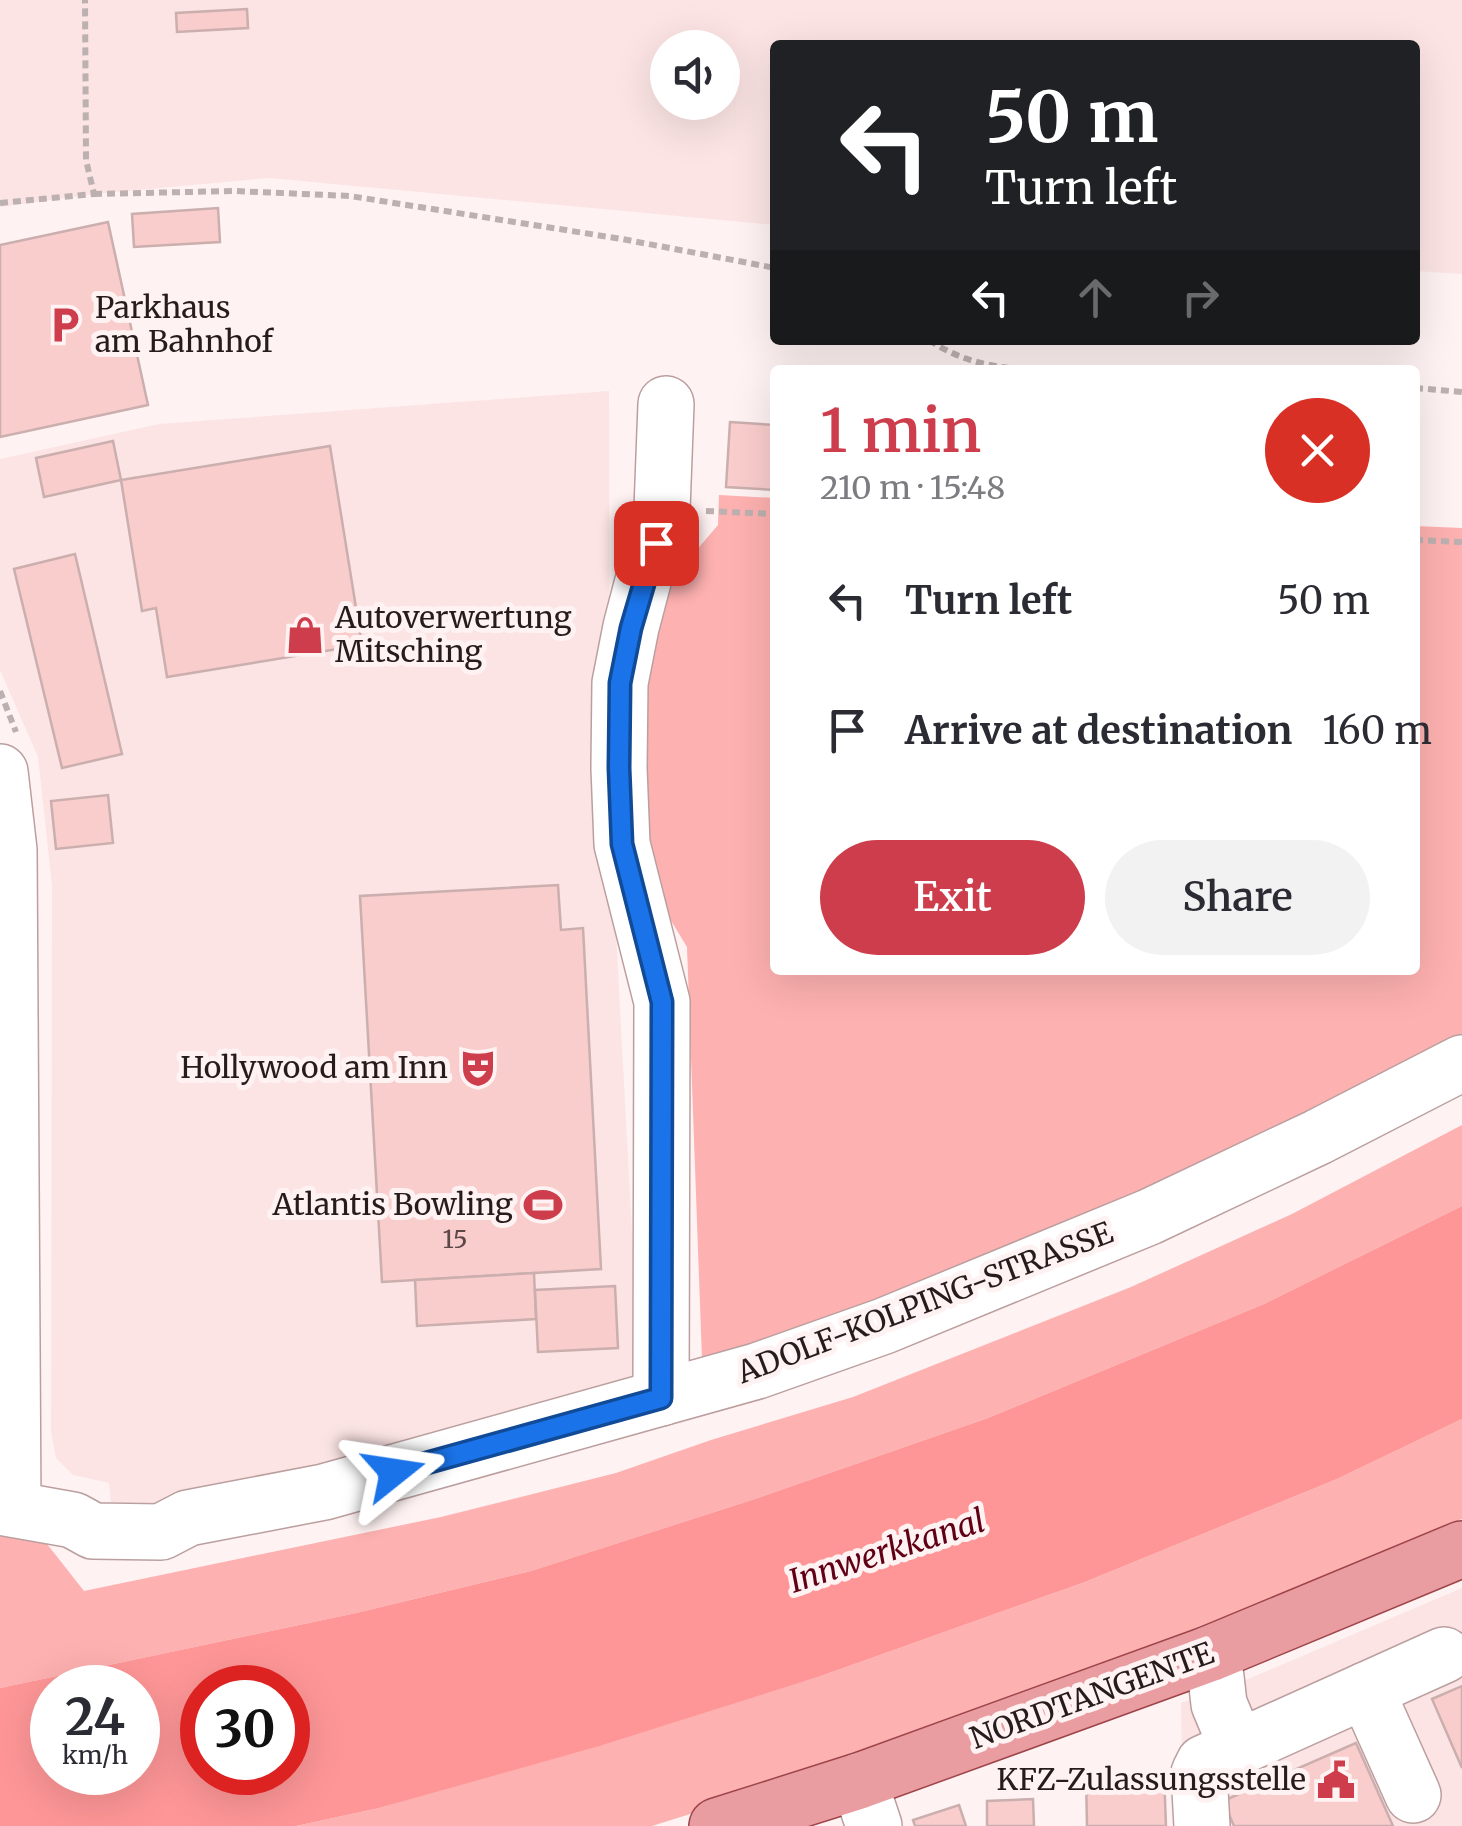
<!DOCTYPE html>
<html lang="en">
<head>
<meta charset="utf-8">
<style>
	body { margin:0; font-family:Merriweather,serif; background:#f2f2f3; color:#2b2b33; height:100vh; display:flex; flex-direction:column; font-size:38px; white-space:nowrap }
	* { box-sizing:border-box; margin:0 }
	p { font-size:32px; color:#7c7c81 }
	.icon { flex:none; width:55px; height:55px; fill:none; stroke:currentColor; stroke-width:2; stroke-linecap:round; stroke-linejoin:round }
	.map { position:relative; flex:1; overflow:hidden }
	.panel { position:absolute; left:770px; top:365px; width:650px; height:610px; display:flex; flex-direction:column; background:#fff; border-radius:10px; box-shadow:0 10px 40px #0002 }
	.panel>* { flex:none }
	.hud { position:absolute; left:770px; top:40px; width:650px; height:305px; border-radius:10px; box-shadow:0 10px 40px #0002; background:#202124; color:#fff; overflow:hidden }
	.controls { position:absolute; left:650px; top:30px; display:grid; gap:20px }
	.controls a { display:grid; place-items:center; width:90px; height:90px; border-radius:50%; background:#fff; box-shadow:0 10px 40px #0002; font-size:50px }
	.speed { position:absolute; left:30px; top:1665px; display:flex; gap:20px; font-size:50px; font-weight:700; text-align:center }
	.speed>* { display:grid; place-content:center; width:130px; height:130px; border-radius:50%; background:#fff; box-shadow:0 10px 40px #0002; line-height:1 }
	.speed small { font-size:25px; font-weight:400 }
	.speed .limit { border:15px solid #d22; background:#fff; color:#111 }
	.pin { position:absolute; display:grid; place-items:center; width:85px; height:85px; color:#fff; margin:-42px; border-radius:20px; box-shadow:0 5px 15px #0006 }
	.me { position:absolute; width:110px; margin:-55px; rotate:75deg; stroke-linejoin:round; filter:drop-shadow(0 0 8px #0008) }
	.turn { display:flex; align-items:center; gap:35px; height:210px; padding:0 50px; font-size:45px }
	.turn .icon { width:130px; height:130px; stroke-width:2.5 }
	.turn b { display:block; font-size:70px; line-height:85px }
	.lanes { display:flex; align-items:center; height:95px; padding:0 50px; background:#0003; justify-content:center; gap:50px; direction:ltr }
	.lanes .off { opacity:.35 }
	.round { display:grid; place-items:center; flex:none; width:105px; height:105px; border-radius:52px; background:#f2f2f3 }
	.summary { display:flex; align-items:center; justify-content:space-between; height:170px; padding:0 50px }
	h1 { font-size:60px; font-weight:600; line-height:75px; color:#cd3d4b }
	.action { display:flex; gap:20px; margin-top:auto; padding:20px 50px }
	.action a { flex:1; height:115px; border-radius:60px; background:#cd3d4b; color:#fff; font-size:40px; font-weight:600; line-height:115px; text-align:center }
	.action a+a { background:#f2f2f3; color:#2b2b33 }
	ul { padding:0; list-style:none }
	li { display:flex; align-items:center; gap:30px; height:130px; padding:0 50px }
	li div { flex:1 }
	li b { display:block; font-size:38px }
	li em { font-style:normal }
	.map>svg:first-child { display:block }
	.built { fill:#fce4e4; fill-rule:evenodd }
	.green { fill:#fdb1b0 }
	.water { fill:#fe9697; fill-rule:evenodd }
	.building { fill:#f9cdcc; stroke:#cbaeae; stroke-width:2.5 }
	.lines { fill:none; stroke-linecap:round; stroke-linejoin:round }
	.minor-casing { stroke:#bb9f9f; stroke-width:58 }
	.major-casing { stroke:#9d454a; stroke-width:58 }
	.path { stroke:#bcb0b0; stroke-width:6; stroke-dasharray:8 5; stroke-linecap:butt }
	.minor { stroke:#fff; stroke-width:55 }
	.major { stroke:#ea9da1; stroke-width:55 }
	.route-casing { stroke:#114b97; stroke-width:25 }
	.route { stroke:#1a73e8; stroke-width:18 }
	.labels { text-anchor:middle; stroke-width:10; stroke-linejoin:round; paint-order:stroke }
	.number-label { font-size:25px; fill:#5c4848 }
	.poi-label { font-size:30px; fill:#271c1c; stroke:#fff2f2; text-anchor:end }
	.street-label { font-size:30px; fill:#271c1c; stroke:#fff2f2 }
	.water-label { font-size:32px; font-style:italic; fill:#600014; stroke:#fff2f2 }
</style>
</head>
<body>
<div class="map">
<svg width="1462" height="1826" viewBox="0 0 1462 1826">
	<rect width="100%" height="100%" fill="#fff2f2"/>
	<g class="built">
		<path d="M0 0H1462V274L1415 271V45H775V225L269 178 94 194 0 207ZM668 48H722V102H668Z"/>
		<polygon points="609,391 610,820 640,1383 356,1465 166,1503 111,1502 109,1483 73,1475 56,1458 51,1432 52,886 38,757 0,670 0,459 159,424"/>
		<polygon points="1462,1588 1462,1826 1183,1826 1181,1703 1248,1679"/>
	</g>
	<g class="green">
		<path d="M719 495 775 498V970H1415V526L1462 528V1036C1217 1159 966 1280 702 1359L687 947 647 881 636 686 666 586 718 525Z"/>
		<polygon points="1462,1125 1462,1206 1264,1304 988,1418 758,1498 531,1571 356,1613 0,1688 0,1526 36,1530 84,1591 441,1517 616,1473 711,1440 853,1397 1131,1287 1292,1214"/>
		<polygon points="1462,1419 1462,1519 1270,1604 785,1784 652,1826 296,1826 379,1808 821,1676 1085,1582 1337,1479"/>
	</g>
	<path class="water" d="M1462 1206V1419L1337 1479 1085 1582 821 1676 599 1746 379 1808 296 1826H0V1688L356 1613 531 1571 758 1498 988 1418 1264 1304ZM52 1688H138V1772H52ZM202 1688H288V1772H202Z"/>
	<g class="building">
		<polygon points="247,9 248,28 177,32 176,13"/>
		<polygon points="218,208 220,242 134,247 132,214"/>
		<polygon points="108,222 148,405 0,437 0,245"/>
		<polygon points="730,422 775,425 775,490 726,487"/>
		<polygon points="113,441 121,480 44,497 36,458"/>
		<polygon points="330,446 362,645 167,677 156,608 142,611 121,480"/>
		<polygon points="75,554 122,754 62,768 14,569"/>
		<polygon points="108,795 113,843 56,849 51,801"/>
		<polygon points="558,885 561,930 583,928 601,1269 382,1282 360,896"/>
		<polygon points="534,1273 536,1319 417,1326 415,1280"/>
		<polygon points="615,1286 618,1348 538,1352 535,1290"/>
		<polygon points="1462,1686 1462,1768 1432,1699"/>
		<polygon points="1356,1743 1393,1826 1234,1826 1223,1801"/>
		<polygon points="1164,1773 1166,1826 1087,1826 1086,1775"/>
		<polygon points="1033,1799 1034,1826 987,1826 987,1801"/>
		<polygon points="959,1805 966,1826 915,1826 913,1820"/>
	</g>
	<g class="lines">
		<g class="minor-casing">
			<g id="minor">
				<polyline points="0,772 9,850 13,1509"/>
				<polyline points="661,1398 662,1002 622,844 619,768 620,683 631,627 662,509 666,404"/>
				<polyline points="0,1507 73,1520 93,1531 161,1532 188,1518 324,1492 757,1371 884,1326 1149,1217 1318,1137 1462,1063"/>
				<polyline points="1209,1654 1216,1677 1219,1704 1237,1747"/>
				<polyline points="1366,1690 1413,1795"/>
				<polyline points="859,1781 874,1826"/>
				<polyline points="1202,1826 1199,1773 1204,1763 1444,1655"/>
			</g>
		</g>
		<g class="major-casing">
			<polyline id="major" points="717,1826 859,1781 1209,1654 1462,1549"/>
		</g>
		<g class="path">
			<polyline points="94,194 235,191 350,196 622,239 775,268"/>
			<polyline points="0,203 94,194 86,160 85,0"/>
			<path d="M929 340C964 363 995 368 1036 370"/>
			<polyline points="1415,388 1462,392"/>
			<polyline points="706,511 775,514"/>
			<polyline points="1415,540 1462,542"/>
			<polyline points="0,691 16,732"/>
		</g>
		<use href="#minor" class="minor"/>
		<use href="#major" class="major"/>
	</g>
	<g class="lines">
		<g class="route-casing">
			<polyline id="route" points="394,1472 661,1398 662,1002 622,844 619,768 620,683 631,628 656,543"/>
		</g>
		<use href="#route" class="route"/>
	</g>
	<defs>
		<g id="parking-bare" transform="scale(3)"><path d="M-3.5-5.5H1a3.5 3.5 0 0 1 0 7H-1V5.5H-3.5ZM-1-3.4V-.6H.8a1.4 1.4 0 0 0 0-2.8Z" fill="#cd3d4b" stroke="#fff2f2" stroke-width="2.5" paint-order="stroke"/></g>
		<g id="shop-bare" transform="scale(3)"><path d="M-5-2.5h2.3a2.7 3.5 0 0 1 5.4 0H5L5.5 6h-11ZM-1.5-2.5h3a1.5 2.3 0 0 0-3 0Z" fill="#cd3d4b" stroke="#fff2f2" stroke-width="2.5" paint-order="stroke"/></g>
		<g id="theatre-bare" transform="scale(3)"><path d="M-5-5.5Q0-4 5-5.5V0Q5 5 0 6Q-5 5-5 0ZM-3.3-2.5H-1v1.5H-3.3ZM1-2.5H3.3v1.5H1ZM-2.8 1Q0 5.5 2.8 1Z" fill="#cd3d4b" stroke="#fff2f2" stroke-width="2.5" paint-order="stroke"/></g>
		<g id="stadium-bare" transform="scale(3)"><path d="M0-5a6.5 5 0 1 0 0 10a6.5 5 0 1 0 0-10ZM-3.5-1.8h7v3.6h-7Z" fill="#cd3d4b" stroke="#fff2f2" stroke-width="2.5" paint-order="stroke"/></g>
		<g id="civic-bare" transform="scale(3)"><path d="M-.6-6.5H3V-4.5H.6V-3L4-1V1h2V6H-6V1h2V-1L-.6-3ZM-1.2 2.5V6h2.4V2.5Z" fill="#cd3d4b" stroke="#fff2f2" stroke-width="2.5" paint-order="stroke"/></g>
	</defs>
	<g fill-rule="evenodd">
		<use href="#parking-bare" x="65" y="325"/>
		<use href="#shop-bare" x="305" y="635"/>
		<use href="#theatre-bare" x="478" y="1068"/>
		<use href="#stadium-bare" x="543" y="1205"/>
		<use href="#civic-bare" x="1336" y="1780"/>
	</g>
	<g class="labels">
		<g class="number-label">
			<text x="455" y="1248">15</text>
		</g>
		<g class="poi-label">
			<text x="95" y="318" text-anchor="start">Parkhaus<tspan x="95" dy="34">am Bahnhof</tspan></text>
			<text x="335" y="628" text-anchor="start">Autoverwertung<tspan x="335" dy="34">Mitsching</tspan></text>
			<text x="448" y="1078">Hollywood am Inn</text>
			<text x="513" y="1215">Atlantis Bowling</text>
			<text x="1306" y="1790">KFZ-Zulassungsstelle</text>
		</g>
		<g class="street-label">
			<text transform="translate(925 1303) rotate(-21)" y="10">ADOLF-KOLPING-STRASSE</text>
			<text transform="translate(1092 1696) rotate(-20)" y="10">NORDTANGENTE</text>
		</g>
		<g class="water-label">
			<text transform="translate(887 1551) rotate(-18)" y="11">Innwerkkanal</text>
		</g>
	</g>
</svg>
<div class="controls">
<a><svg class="icon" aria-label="sound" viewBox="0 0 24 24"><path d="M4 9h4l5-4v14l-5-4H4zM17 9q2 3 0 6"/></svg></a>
</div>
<div class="speed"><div>24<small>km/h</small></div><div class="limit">30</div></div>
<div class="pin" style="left:656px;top:543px;background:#d93025"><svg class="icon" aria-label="arrive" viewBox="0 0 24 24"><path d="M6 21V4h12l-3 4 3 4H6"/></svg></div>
<svg class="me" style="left:394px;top:1472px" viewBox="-20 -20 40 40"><path d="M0-17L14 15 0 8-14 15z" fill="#1a73e8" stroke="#fff" stroke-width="4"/></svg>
<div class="hud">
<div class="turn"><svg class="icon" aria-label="left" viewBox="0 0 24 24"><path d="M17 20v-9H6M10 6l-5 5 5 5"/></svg><div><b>50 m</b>Turn left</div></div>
<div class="lanes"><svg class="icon" aria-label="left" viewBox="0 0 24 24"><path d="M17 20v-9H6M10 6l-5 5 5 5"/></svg><svg class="icon off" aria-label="ahead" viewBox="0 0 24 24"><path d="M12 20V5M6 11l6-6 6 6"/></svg><svg class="icon off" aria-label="right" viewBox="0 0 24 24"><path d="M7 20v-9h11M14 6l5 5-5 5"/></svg></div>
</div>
<section class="panel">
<div class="summary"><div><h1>1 min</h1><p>210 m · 15:48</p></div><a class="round" style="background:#d93025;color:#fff"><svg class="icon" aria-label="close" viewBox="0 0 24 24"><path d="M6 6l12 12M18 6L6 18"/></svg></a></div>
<ul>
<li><svg class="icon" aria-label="left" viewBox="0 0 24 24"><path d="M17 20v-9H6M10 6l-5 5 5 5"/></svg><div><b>Turn left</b></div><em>50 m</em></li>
<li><svg class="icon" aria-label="arrive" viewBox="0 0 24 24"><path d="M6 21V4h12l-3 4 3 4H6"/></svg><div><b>Arrive at destination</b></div><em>160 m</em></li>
</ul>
<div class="action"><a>Exit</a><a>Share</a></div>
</section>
</div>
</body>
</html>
